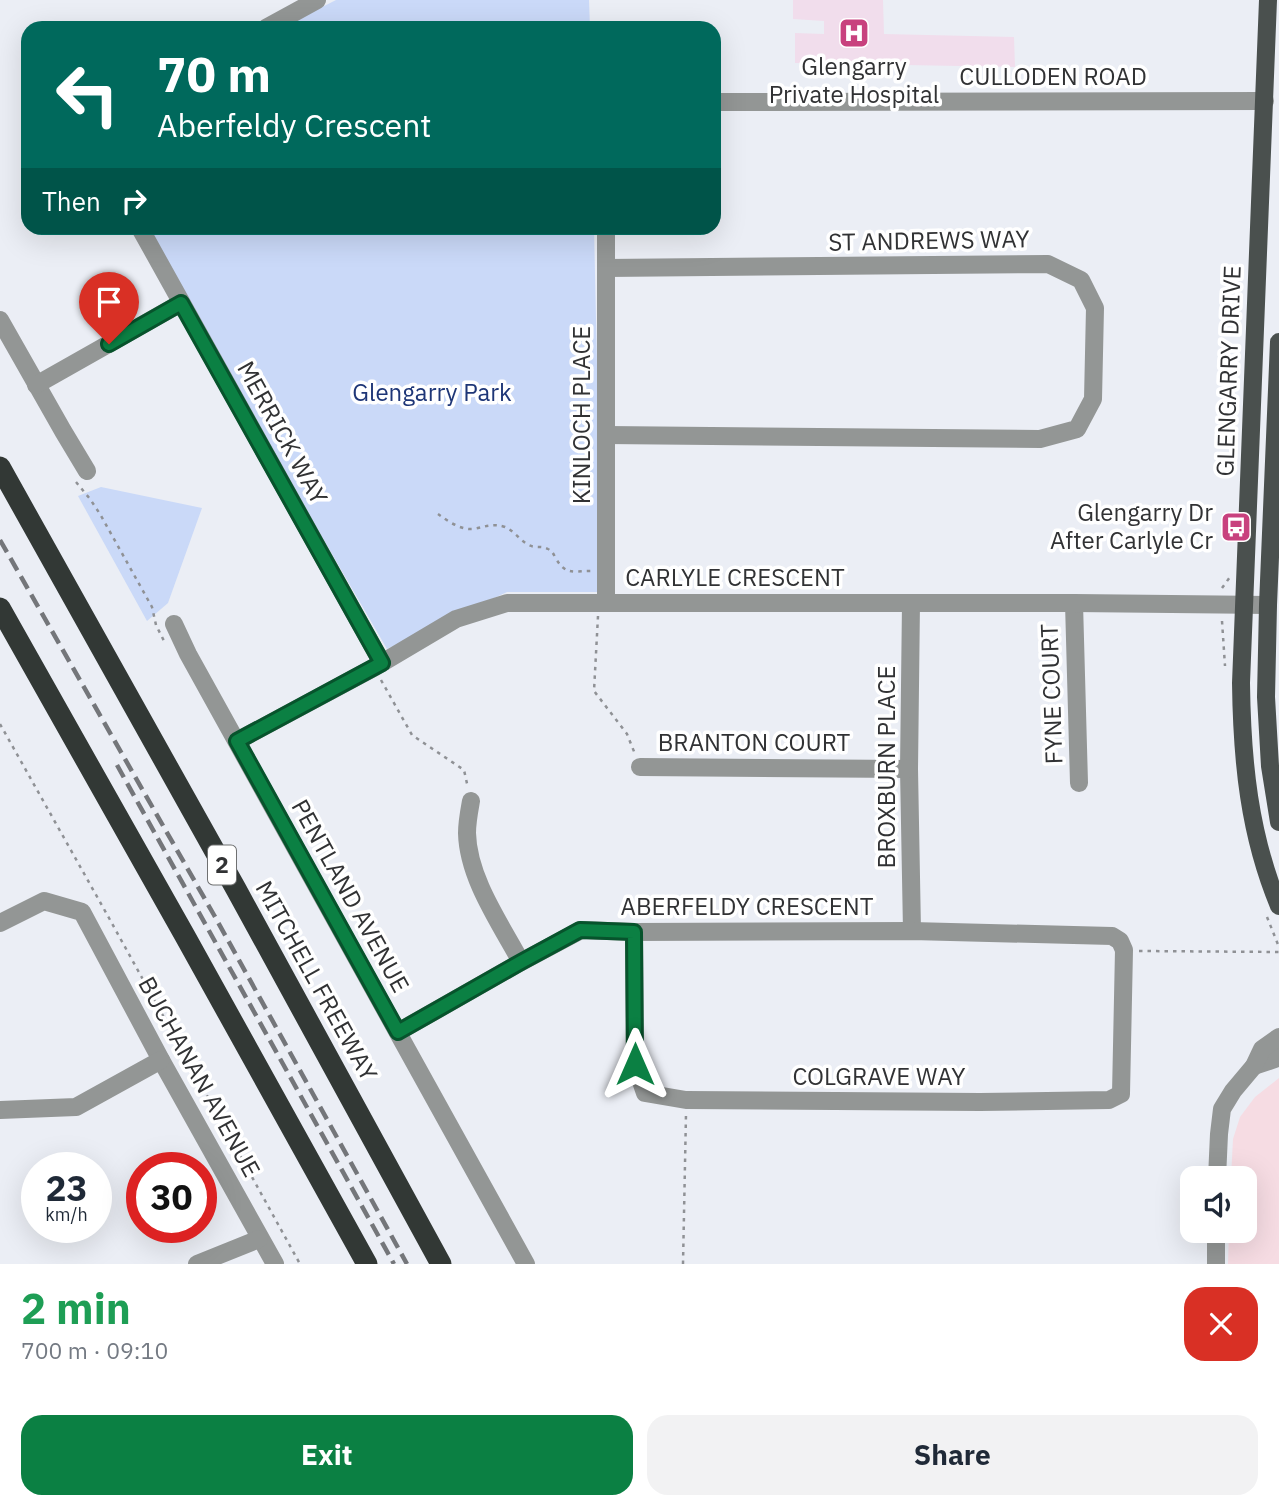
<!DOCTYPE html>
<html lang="en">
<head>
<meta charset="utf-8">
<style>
	body { margin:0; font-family:"IBM Plex Sans",sans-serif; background:#f2f2f3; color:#1f2937; height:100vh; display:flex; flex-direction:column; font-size:26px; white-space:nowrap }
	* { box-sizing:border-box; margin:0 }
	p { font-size:23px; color:#747a83 }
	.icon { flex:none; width:38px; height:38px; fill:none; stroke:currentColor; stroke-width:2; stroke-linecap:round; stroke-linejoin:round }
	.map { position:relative; height:1264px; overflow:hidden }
	.side { display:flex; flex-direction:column; background:#fff; flex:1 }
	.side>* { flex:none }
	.banner { position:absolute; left:21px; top:21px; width:700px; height:214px; border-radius:21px; box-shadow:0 7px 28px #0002; background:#00695c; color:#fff; overflow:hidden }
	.buttons { position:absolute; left:1180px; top:1166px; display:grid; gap:14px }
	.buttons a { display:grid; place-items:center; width:77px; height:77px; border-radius:14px; background:#fff; box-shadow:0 7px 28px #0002; font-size:35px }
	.speed { position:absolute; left:21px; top:1152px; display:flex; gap:14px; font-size:35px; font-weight:700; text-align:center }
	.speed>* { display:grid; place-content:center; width:91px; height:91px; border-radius:50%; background:#fff; box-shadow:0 7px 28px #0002; line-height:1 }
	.speed small { font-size:18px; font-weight:400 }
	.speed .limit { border:10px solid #d22; background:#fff; color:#111 }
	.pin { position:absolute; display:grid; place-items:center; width:60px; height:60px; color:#fff; margin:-72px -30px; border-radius:50% 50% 50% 0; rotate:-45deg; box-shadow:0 0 7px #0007 }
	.pin .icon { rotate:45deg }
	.me { position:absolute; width:77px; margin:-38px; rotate:0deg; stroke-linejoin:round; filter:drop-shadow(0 0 5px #0008) }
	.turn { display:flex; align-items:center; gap:24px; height:147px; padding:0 21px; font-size:32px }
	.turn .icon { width:91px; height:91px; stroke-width:2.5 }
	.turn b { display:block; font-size:49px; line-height:60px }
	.then { display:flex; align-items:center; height:66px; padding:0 21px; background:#0003; gap:14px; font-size:26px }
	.round { display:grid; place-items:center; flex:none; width:74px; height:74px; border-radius:21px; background:#f2f2f3 }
	.head { display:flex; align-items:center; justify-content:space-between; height:119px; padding:0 21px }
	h1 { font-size:42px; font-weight:700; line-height:52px; color:#1e9e55 }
	.button { display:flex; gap:14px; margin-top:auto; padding:14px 21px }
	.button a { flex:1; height:80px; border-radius:21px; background:#0b8043; color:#fff; font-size:28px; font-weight:700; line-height:80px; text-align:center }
	.button a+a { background:#f2f2f3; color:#1f2937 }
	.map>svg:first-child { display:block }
	.education { fill:#f6dce3 }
	.medical { fill:#f1ddec }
	.green { fill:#cad9f8 }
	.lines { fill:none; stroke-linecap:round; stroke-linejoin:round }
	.path { stroke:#8f9195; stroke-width:2.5; stroke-dasharray:3.5 5; stroke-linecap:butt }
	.minor { stroke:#939695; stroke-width:18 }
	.major { stroke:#4a504e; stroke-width:18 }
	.highway { stroke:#323835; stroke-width:21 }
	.rail { stroke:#74767a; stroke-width:4.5; stroke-dasharray:14 7; stroke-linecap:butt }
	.route-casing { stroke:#07532c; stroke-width:18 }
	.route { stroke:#0b8043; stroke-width:12 }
	.labels { text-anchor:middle; stroke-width:7; stroke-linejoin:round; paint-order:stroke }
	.shield { fill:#fff; stroke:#6f7071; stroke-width:2 }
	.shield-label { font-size:23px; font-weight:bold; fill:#313234 }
	.poi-label { font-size:24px; fill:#313234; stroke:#fff }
	.street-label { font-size:24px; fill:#313234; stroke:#fff }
	.park-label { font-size:24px; fill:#1e3677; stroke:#fff }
</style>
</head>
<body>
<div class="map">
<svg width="1279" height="1264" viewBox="0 0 1279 1264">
	<rect width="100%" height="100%" fill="#ebeef5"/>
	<polygon class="education" points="1279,1078 1279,1264 1228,1264 1229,1230 1244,1230 1244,1178 1231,1178 1233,1139 1240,1117 1255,1097"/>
	<polygon class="medical" points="793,0 883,0 884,34 1014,37 1015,67 795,63 795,33 824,34 824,21 793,19"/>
	<g class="green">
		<polygon points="336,0 589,0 590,28 281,28"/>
		<polygon points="143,228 594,228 602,592 507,592 387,649"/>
		<polygon points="101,487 202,508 168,603 147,621 78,496"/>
	</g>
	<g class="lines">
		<g class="path">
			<polyline points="76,482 90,499 100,514 152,607 156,625 164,641"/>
			<path d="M438 514C448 521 460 530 473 529 484 527 493 523 505 527 514 531 519 539 527 544 534 549 541 545 548 549 552 551 553 553 555 557 566 576 572 571 592 571"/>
			<polyline points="1222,588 1230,577"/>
			<polyline points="598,616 594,691 627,734 635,754"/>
			<polyline points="1222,621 1225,666"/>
			<polyline points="381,680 412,735 464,770 468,788"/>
			<polyline points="0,724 109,918 300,1264"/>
			<polyline points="1267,917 1279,947"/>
			<polyline points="1139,951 1279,952"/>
			<polyline points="683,1264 686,1114"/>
		</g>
		<g class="minor">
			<polyline points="266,28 317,0"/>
			<polyline points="714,102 1265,101"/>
			<polyline points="140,228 382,663"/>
			<polyline points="606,268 1048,264 1081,280 1095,308 1093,399 1077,429 1040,439 606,435"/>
			<polyline points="0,320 63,431 87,471"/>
			<polyline points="36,385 181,303"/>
			<polyline points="606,602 606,228"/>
			<polyline points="911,603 909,769 912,931"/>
			<polyline points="1074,603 1079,783"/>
			<polyline points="174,624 188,654 526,1264"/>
			<polyline points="237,741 375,667 456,619 507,603 1074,603 1268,605"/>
			<polyline points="640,767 909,769"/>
			<path d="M471 801C469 812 467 822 467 833 468 878 500 923 521 962"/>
			<polyline points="0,923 44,901 82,912 161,1060 275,1264"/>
			<polyline points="398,1032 521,962 581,930 634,932 912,931 1112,936 1120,941 1124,950 1121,1094 1109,1100 980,1102 686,1100 645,1093 635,1064 634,932"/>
			<polyline points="1254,1066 1275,1059 1279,1056"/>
			<polyline points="0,1110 76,1107 161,1060"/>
			<polyline points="1217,1178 1219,1134 1222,1109 1233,1091 1254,1066 1262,1049 1279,1037"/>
			<polyline points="197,1264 259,1239"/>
			<polyline points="1216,1264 1216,1230"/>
		</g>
		<g class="major">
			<path d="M1268 0 1241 683C1242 761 1249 834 1279 906"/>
			<polyline points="1279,342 1268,605 1266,697 1270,766 1279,822"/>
		</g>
		<g class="highway">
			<polyline points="0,467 236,889 441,1264"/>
			<polyline points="0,608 185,936 367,1264"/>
		</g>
		<g class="rail">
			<polyline points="0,540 214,915 407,1264"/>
			<polyline points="117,765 394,1264"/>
		</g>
	</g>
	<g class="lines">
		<g class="route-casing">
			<polyline id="route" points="109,344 181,303 382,663 237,741 398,1032 521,962 580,930 634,932 635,1064"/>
		</g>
		<use href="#route" class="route"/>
	</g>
	<defs>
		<g id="hospital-square" transform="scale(1.575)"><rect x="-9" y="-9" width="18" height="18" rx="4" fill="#c8417e" stroke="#fff"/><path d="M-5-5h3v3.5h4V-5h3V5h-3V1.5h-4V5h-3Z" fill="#fff"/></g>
		<g id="bus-square" transform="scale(1.575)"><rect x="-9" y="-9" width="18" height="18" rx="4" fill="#c8417e" stroke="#fff"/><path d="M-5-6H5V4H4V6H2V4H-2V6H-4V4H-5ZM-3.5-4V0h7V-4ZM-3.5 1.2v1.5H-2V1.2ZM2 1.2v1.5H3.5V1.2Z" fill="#fff"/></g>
	</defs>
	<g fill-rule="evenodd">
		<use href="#hospital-square" x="854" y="33"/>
		<use href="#bus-square" x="1236" y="527"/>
	</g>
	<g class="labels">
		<rect class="shield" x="208" y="845.5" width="28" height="39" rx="5"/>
		<g class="shield-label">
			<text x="222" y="873">2</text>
		</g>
		<g class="poi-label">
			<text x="854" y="75">Glengarry<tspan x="854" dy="28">Private Hospital</tspan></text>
			<text x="1213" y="521" text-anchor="end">Glengarry Dr<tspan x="1213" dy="28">After Carlyle Cr</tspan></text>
		</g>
		<g class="street-label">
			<text x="1053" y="85">CULLODEN ROAD</text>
			<text transform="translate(929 241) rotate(-1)" y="8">ST ANDREWS WAY</text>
			<text transform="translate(1229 371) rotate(-88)" y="8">GLENGARRY DRIVE</text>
			<text transform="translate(582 415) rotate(-90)" y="8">KINLOCH PLACE</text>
			<text transform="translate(282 433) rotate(61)" y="8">MERRICK WAY</text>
			<text x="735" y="586">CARLYLE CRESCENT</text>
			<text transform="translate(1052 694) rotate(-92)" y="8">FYNE COURT</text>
			<text x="754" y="751">BRANTON COURT</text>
			<text transform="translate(887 767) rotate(-90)" y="8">BROXBURN PLACE</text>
			<text transform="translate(350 896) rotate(61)" y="8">PENTLAND AVENUE</text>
			<text x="747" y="915">ABERFELDY CRESCENT</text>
			<text transform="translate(316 981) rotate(61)" y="8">MITCHELL FREEWAY</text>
			<text transform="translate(199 1077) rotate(61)" y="8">BUCHANAN AVENUE</text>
			<text x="879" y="1085">COLGRAVE WAY</text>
		</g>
		<g class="park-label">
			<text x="432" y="401">Glengarry Park</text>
		</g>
	</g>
</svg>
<div class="buttons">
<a><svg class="icon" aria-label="sound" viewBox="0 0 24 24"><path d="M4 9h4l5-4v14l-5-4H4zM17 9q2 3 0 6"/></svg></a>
</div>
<div class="speed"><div>23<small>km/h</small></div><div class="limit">30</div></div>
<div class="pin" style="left:109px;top:344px;background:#d93025"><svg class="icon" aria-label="arrive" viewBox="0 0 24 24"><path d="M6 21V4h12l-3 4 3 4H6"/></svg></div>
<svg class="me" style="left:635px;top:1064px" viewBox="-20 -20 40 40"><path d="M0-17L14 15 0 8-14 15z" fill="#0b8043" stroke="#fff" stroke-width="4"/></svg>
<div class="banner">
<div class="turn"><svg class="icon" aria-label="left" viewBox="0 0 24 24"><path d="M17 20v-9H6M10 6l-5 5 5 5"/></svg><div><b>70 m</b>Aberfeldy Crescent</div></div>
<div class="then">Then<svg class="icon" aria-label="right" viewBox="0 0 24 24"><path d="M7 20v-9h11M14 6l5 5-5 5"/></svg></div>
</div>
</div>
<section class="side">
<div class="head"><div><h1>2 min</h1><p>700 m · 09:10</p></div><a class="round" style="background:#d93025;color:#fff"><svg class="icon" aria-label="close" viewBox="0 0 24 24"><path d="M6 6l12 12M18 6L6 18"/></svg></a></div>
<div class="button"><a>Exit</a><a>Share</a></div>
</section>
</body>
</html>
